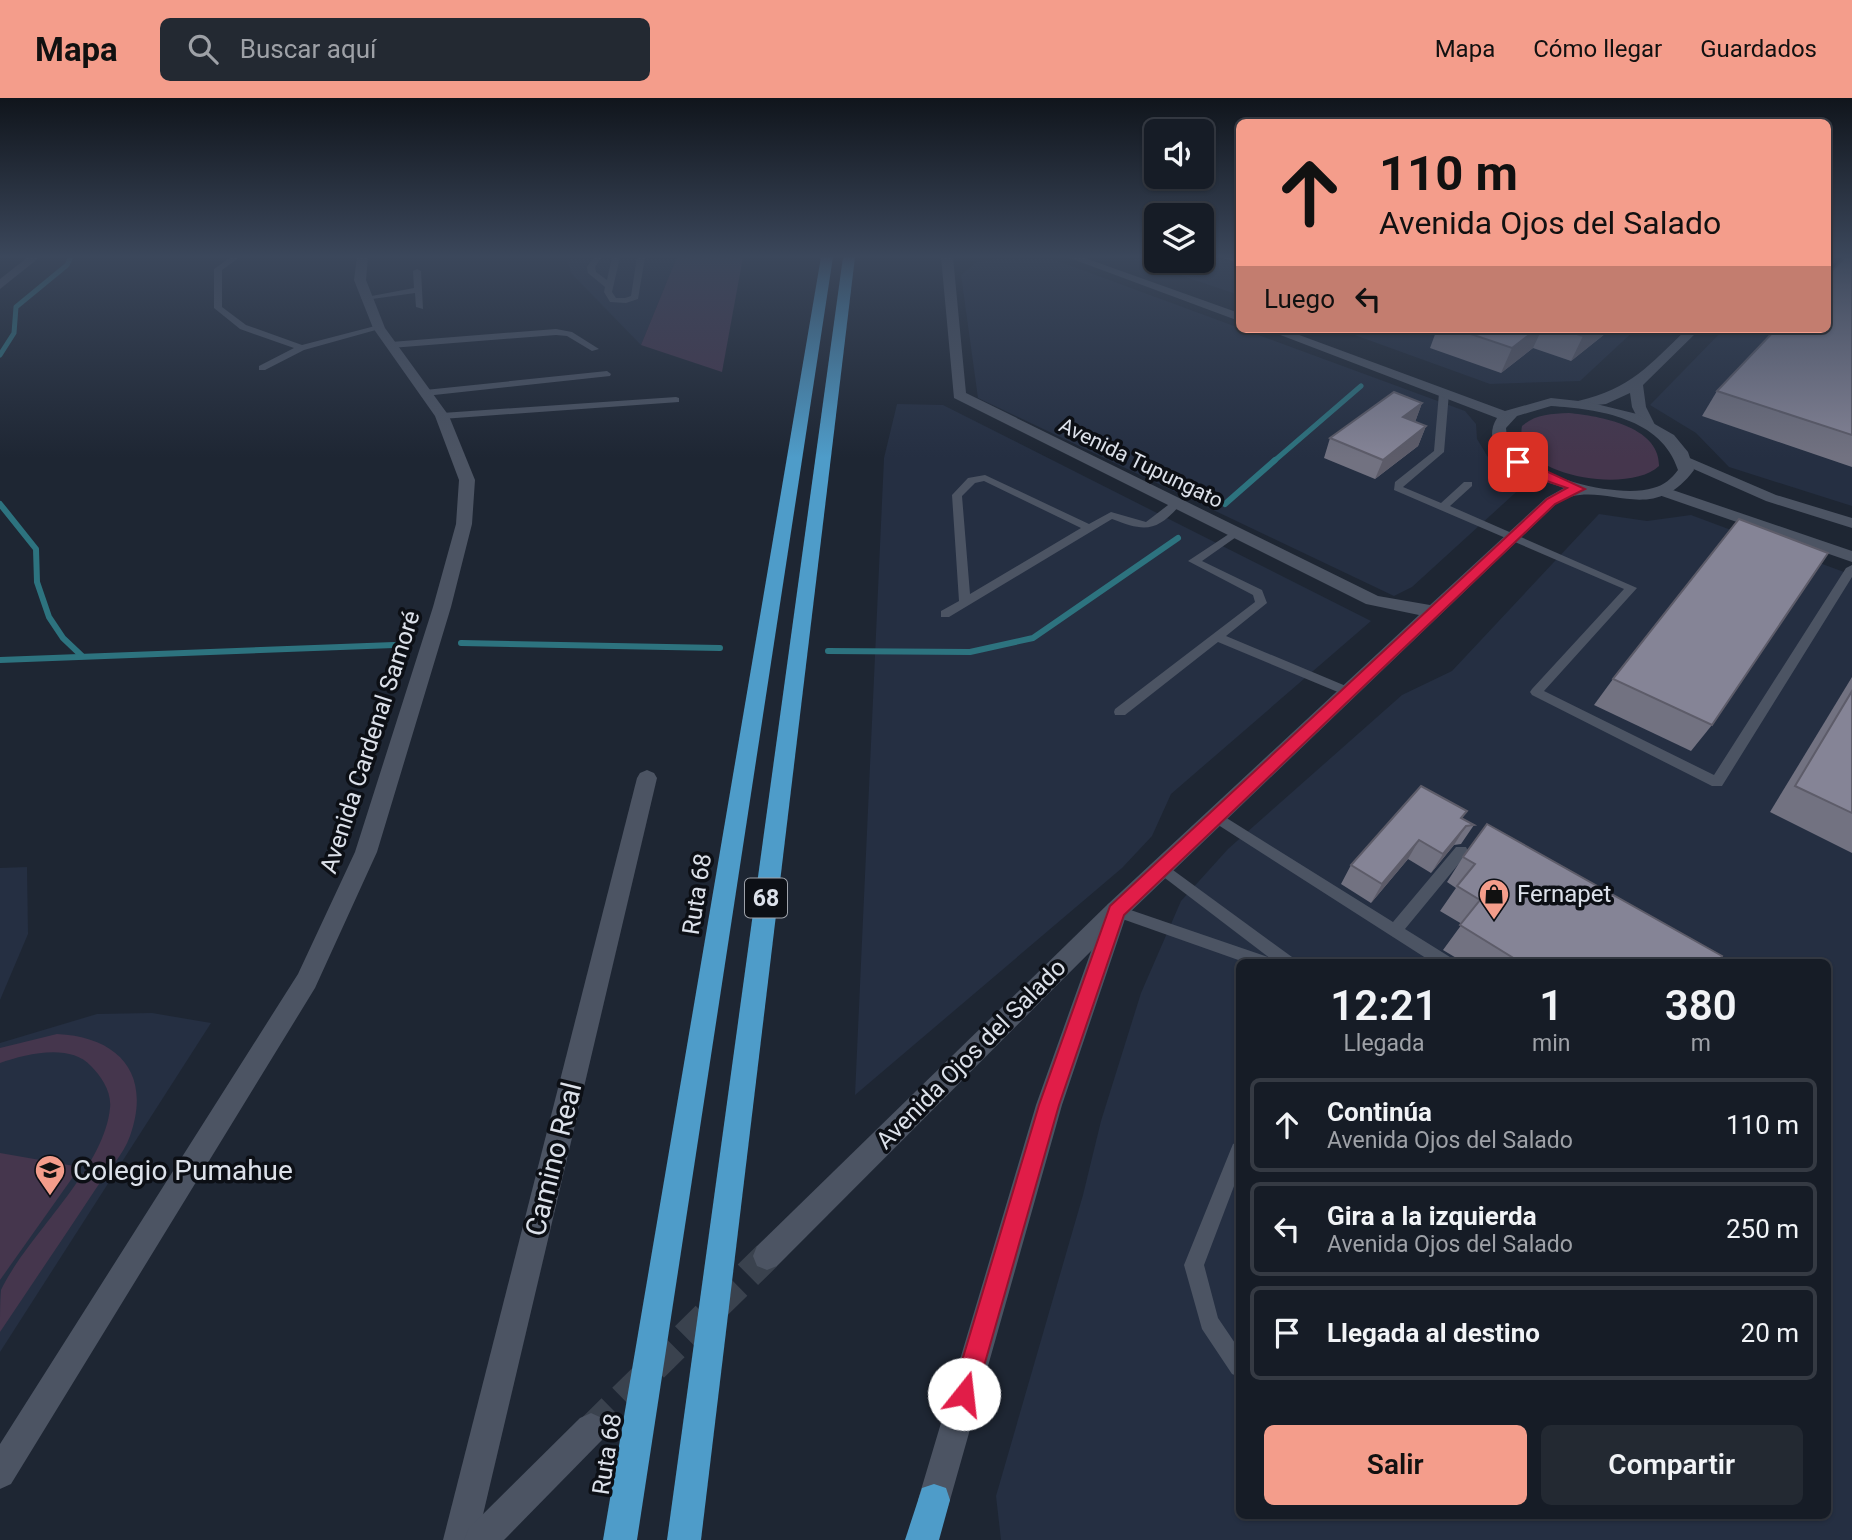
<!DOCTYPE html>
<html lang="es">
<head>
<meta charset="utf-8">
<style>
	body { margin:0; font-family:Roboto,sans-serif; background:#232932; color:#f1f3f6; height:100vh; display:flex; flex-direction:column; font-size:26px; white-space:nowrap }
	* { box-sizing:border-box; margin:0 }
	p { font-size:23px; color:#9ea1a7 }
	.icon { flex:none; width:38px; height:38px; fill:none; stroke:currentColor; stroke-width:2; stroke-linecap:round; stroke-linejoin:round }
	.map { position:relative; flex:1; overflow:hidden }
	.side { position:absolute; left:1236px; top:861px; width:595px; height:560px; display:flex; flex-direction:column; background:#161c26; border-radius:10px; box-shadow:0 2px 5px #0004,0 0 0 2px #353a43 }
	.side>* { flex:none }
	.top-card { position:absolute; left:1236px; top:21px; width:595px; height:214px; border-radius:10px; box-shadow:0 2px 5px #0004,0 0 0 2px #353a43; background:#f49d8b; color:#111; overflow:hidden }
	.fabs { position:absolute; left:1144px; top:21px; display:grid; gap:14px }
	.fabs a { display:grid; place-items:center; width:70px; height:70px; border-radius:10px; background:#161c26; box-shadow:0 2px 5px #0004,0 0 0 2px #353a43; font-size:35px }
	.pin { position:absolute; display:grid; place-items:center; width:60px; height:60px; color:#fff; margin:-30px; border-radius:14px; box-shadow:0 4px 10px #0006 }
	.me { position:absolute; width:77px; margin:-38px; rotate:16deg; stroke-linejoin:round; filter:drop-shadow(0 0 5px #0008) }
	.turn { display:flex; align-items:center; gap:24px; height:147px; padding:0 28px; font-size:32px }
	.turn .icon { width:91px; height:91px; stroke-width:2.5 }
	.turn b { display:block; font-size:49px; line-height:60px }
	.then { display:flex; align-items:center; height:66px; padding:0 28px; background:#0003; gap:14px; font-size:26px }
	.eta { display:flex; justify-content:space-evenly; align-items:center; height:119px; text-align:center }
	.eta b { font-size:42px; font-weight:600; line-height:49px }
	.cta { display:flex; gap:14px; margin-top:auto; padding:14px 28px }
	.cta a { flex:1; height:80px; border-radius:10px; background:#f49d8b; color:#111; font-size:28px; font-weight:600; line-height:80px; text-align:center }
	.cta a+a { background:#232932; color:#f1f3f6 }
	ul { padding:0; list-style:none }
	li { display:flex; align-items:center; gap:21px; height:94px; margin:0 14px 10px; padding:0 14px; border:4px solid #353a43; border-radius:10px }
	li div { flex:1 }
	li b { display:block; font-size:26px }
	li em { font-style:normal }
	header { display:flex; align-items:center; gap:42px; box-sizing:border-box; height:98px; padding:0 35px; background:#f49d8b; color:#111 }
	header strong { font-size:33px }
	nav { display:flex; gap:38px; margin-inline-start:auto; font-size:24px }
	.search { width:490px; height:63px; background:#232932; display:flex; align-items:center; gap:18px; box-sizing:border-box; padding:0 24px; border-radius:10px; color:#9ea1a7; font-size:26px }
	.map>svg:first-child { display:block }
	.built { fill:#252f42; fill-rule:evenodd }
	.green { fill:#45364d }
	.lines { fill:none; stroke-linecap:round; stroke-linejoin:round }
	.stream-far1 { stroke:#2d737f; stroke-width:5 }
	.stream { stroke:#2d737f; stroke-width:6 }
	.tertiary-tunnel { stroke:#3a424e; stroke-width:29; stroke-dasharray:29 15; stroke-linecap:butt }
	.service { fill:#4c5463; fill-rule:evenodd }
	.minor { fill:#4c5463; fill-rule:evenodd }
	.tertiary { fill:#4c5463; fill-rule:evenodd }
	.secondary { fill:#4c5463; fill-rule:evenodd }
	.motorway { fill:#4e9cc9; fill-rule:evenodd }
	.wall { fill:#727281 }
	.shaded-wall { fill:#5d5c69 }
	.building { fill:#858496; stroke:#5d5c69; stroke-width:2 }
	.route { fill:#e11d48; stroke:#92132f; stroke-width:2 }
	.labels { text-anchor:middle; stroke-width:7; stroke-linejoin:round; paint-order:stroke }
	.far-street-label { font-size:21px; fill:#dce1ea; stroke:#0c0f15 }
	.shield { fill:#0c0f15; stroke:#9ea2aa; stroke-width:2 }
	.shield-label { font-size:23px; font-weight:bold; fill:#dce1ea }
	.street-label { font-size:24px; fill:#dce1ea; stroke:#0c0f15 }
	.poi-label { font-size:24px; fill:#dce1ea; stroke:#0c0f15; text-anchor:start }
	.near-street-label { font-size:28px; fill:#dce1ea; stroke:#0c0f15 }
	.near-poi-label { font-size:28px; fill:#dce1ea; stroke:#0c0f15; text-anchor:start }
</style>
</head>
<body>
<header>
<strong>Mapa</strong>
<div class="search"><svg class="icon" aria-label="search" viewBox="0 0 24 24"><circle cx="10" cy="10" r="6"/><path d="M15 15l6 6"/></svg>Buscar aquí</div>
<nav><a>Mapa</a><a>Cómo llegar</a><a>Guardados</a></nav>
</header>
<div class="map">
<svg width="1852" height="1442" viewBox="0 0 1852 1442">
	<rect width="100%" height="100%" fill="#1e2633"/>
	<g class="built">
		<polygon points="567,159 677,159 641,247 571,175"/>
		<polygon points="1009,159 1047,159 1465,313 1476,326 1477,341 1488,359 1525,386 1412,489 1394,498 978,300 961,177 977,164"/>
		<polygon points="1126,159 1157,159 1157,163 1202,163 1202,159 1239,159 1239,197"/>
		<polygon points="1827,159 1852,159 1852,408 1729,369 1696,335 1650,307 1724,231 1827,231"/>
		<polygon points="1338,231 1636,231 1580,283 1490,286"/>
		<polygon points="897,306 943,307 1371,523 1171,696 1152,738 1122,770 855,997 884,360"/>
		<path d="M1599 416 1647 423 1691 417 1852 477V1442H1001L996 1398 1083 1097 1101 1023 1141 895 1181 803 1228 751 1402 597 1452 573ZM1239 864H1827V1418H1239Z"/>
		<polygon points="27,769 28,836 0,902 0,770"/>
		<polygon points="152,915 211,925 0,1254 0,945 97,916"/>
	</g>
	<g class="green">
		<polygon points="677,159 743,159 722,274 641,247"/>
		<path d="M1569 315C1599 318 1660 328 1659 368 1629 397 1512 378 1522 328 1536 316 1550 316 1569 315Z"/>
		<path d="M57 936C119 939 152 976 130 1038 124 1056 106 1075 95 1092 64 1139 32 1186 0 1234 0 1222 0 1202 1 1192 28 1136 104 1072 110 1010 112 994 101 978 91 968 70 945 26 956 0 965V950Z"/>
		<polygon points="0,1055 80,1069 0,1182"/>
	</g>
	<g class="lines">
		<g class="stream-far1">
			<polyline points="0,257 14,235 16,209 67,167 71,159"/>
			<polyline points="1273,364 1361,288"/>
		</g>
		<g class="stream">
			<polyline points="0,406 36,451 37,484 49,519 63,540 82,558"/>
			<polyline points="1225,406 1275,362"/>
			<polyline points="461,545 720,550"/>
			<polyline points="828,553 970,554 1033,540 1178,440"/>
			<polyline points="0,562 394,547"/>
		</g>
		<polyline class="tertiary-tunnel" points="591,1331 767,1158"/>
		<g class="service">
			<polygon points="231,159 240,159 222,172 222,209 246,227 302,247 379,227 383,230 304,252 265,272 259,272 259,268 294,250 240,231 214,210 214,171"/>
			<polygon points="594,159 602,159 595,169 596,174 607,182 612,159 620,159 612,194 616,200 625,200 631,198 637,159 645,159 638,201 626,205 610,204 604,194 605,189 588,175 587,169"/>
			<polygon points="417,171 421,173 423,211 416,209 415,195 365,202 361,200 414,190 413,173"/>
			<polygon points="556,231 572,234 599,251 592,253 567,238 556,237 391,250 387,247 391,244"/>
			<polygon points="607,273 611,276 610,278 425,298 420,295 425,292"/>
			<polygon points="1444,292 1449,295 1444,354 1403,389 1441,405 1464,384 1472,384 1472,388 1450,408 1637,490 1544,593 1714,677 1846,470 1852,467 1852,479 1722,688 1712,688 1532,597 1530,594 1532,591 1624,491 1394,392 1395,384 1434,353 1439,295"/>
			<polygon points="676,299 679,300 679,304 442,321 437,318 442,315"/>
			<path d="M985 377 1089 426 1111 414 1146 424 1172 404H1180L1181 406C1157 434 1145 434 1112 421L949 519H941V513L959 503 952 397 968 380ZM984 383 1081 430 970 496 962 398 975 385Z"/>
			<polygon points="1235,432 1240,435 1239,437 1202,463 1262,492 1267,505 1226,538 1353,591 1355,594 1353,597 1345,597 1218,544 1125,617 1115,617 1114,614 1115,611 1255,504 1253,497 1188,463"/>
			<polygon points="1217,714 1393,824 1456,749 1466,749 1468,753 1466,757 1405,831 1450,859 1452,864 1432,864 1212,723 1210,719 1212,715"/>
			<polygon points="1162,764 1292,859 1294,864 1275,864 1157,774 1155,770 1157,766"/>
			<polygon points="1116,807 1268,859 1270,864 1244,864 1111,817 1108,813 1111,809"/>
			<polygon points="1239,1043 1239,1075 1204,1167 1218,1220 1239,1251 1239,1279 1232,1276 1202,1231 1184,1167 1233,1046"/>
		</g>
		<g class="minor">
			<polygon points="28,159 40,159 0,191 0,181"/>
			<polygon points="647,672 654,675 657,680 477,1442 443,1442 637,680 640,675"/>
		</g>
		<g class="tertiary">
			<path d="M1687 231H1700L1643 287 1646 309 1655 327 1653 330 1641 327 1632 309 1630 295 1606 306 1578 309V303C1632 290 1648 268 1687 231Z"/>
			<polygon points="1685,358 1776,397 1852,420 1852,430 1766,403 1680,365 1678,362"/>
			<polygon points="1661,388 1852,453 1852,464 1656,396 1656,390"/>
			<polygon points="1116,804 1124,806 1127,813 1124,820 777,1168 767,1172 757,1168 753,1158 757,1148 1108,806"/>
			<polygon points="591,1315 602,1320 607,1331 602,1342 504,1442 464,1442 469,1430 580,1320"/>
		</g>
		<g class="secondary">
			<polygon points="357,159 368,159 366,182 385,230 449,318 475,382 472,426 451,509 377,754 315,890 11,1386 0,1391 0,1346 298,876 355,754 433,509 456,426 459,382 435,318 373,230 354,182"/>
			<path d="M941 159H953L966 295 1378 498 1430 507 1546 400 1564 390C1537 382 1474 357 1497 320L1265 231H1283L1505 313 1551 300 1588 304 1637 316 1674 337 1688 354 1694 372C1649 433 1599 376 1556 406L1126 818 1062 1007 950 1402 946 1414 934 1418 922 1414 918 1402 1036 1007 1108 806 1419 517 1366 506 954 300ZM1551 308C1598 311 1662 320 1678 372 1671 381 1665 387 1653 390 1616 402 1507 376 1506 330L1517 318Z"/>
			<polygon points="1067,159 1082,159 1239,215 1239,223"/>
		</g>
		<g class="motorway">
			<polygon points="821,159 833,159 637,1442 603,1442"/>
			<polygon points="843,159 855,159 701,1442 667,1442"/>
			<polygon points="934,1386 946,1390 950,1402 939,1442 905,1442 922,1390"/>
		</g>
	</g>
	<g class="wall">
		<polygon points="1220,159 1239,159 1239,165"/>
		<polygon points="1852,159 1852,369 1702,318 1717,293"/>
		<polygon points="1437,231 1611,231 1571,263 1533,250 1501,275 1430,250"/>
		<polygon points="1422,305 1415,324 1426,328 1418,348 1375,381 1324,360 1330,340"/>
		<polygon points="1852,579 1852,755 1770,714"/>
		<polygon points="1613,581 1712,627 1691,653 1594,607"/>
		<polygon points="1467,713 1462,720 1474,727 1461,746 1454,747 1431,775 1408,761 1371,805 1341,786 1351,767"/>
		<polygon points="1463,759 1718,864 1463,864 1443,852 1462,826 1440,813 1456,790 1447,784"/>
	</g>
	<g class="shaded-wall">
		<polygon points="1537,231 1542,231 1533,250 1501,275 1512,250"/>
		<polygon points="1593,231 1611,231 1571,263 1583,238"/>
		<polygon points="1422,305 1415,324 1403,319"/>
		<polygon points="1426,328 1418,348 1375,381 1383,362"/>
		<polygon points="1466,728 1454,747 1431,775 1443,756"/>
		<polygon points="1419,742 1408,761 1371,805 1382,786"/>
	</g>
	<g class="building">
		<polygon points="1845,159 1852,159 1852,337 1717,293 1776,231 1827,231 1827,178"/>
		<polygon points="1456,231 1537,231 1512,250"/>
		<polygon points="1561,231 1593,231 1583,238"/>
		<polygon points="1394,294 1422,305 1403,319 1426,328 1383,362 1330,340"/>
		<polygon points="1739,421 1828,455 1712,627 1613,581"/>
		<polygon points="1852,593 1852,715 1795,688"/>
		<polygon points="1421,688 1467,713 1461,720 1474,727 1466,728 1443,756 1419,742 1382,786 1351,767"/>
		<polygon points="1487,726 1722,858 1718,864 1520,864 1460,827 1480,802 1457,788 1475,766 1463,759"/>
	</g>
	<linearGradient id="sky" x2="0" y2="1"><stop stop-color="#10151c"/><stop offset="0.44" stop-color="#3b475b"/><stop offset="1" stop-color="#3b475b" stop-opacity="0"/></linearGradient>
	<rect width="1852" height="360" fill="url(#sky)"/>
	<polygon class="route" points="1518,360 1585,391 1555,406 1124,817 1059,1007 976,1296 972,1304 964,1308 956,1304 952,1296 1039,1007 1110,808 1547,401 1567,390 1541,381 1514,366 1513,364"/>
	<defs>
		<g id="shop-pin" transform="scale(1.575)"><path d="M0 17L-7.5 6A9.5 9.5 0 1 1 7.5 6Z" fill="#f49d8b" stroke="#0c0f15"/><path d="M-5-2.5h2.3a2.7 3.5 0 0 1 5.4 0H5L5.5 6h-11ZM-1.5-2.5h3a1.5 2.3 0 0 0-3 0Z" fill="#111"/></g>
		<g id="school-pin" transform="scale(1.575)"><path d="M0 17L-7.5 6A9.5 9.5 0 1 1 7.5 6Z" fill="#f49d8b" stroke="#0c0f15"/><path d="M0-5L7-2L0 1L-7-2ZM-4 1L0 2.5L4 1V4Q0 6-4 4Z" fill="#111"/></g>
	</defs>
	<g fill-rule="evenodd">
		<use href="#shop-pin" x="1494" y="796"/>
		<use href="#school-pin" x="50" y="1072"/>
	</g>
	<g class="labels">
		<g class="far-street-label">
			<text transform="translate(1141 365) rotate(26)" y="7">Avenida Tupungato</text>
		</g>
		<rect class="shield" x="745" y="780.5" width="42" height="39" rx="5"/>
		<g class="shield-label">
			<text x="766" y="808">68</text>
		</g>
		<g class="street-label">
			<text transform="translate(370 644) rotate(-72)" y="8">Avenida Cardenal Samoré</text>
			<text transform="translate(697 796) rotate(-81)" y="8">Ruta 68</text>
			<text transform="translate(971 956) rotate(-45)" y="8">Avenida Ojos del Salado</text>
			<text transform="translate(607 1356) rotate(-81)" y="8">Ruta 68</text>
		</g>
		<g class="poi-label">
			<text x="1517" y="804">Fernapet</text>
		</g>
		<g class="near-street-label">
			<text transform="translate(553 1061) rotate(-76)" y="10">Camino Real</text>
		</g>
		<g class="near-poi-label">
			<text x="73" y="1082">Colegio Pumahue</text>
		</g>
	</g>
</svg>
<div class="fabs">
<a><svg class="icon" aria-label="sound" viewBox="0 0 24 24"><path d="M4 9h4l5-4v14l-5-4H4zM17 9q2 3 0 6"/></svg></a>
<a><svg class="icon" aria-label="layers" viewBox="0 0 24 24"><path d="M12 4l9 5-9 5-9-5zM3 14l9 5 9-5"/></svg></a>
</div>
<div class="pin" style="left:1518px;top:364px;background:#d93025"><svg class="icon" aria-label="arrive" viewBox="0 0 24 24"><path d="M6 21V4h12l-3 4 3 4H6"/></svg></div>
<svg class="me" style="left:964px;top:1296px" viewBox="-20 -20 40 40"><circle r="19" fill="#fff"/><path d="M0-13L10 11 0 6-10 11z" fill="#e11d48"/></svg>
<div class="top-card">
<div class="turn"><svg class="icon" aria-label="ahead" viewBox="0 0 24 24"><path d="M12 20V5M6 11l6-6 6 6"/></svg><div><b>110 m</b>Avenida Ojos del Salado</div></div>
<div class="then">Luego<svg class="icon" aria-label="left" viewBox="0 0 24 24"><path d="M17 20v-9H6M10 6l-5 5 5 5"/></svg></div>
</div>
<section class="side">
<div class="eta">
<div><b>12:21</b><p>Llegada</p></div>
<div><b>1</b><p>min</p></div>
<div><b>380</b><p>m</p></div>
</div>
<ul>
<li><svg class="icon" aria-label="ahead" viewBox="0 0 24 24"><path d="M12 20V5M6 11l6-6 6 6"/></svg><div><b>Continúa</b><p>Avenida Ojos del Salado</p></div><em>110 m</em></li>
<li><svg class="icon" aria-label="left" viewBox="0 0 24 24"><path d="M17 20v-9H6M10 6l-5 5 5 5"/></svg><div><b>Gira a la izquierda</b><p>Avenida Ojos del Salado</p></div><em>250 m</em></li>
<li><svg class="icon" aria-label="arrive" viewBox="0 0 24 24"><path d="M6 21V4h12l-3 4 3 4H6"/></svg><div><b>Llegada al destino</b></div><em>20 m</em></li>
</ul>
<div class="cta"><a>Salir</a><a>Compartir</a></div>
</section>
</div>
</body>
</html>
